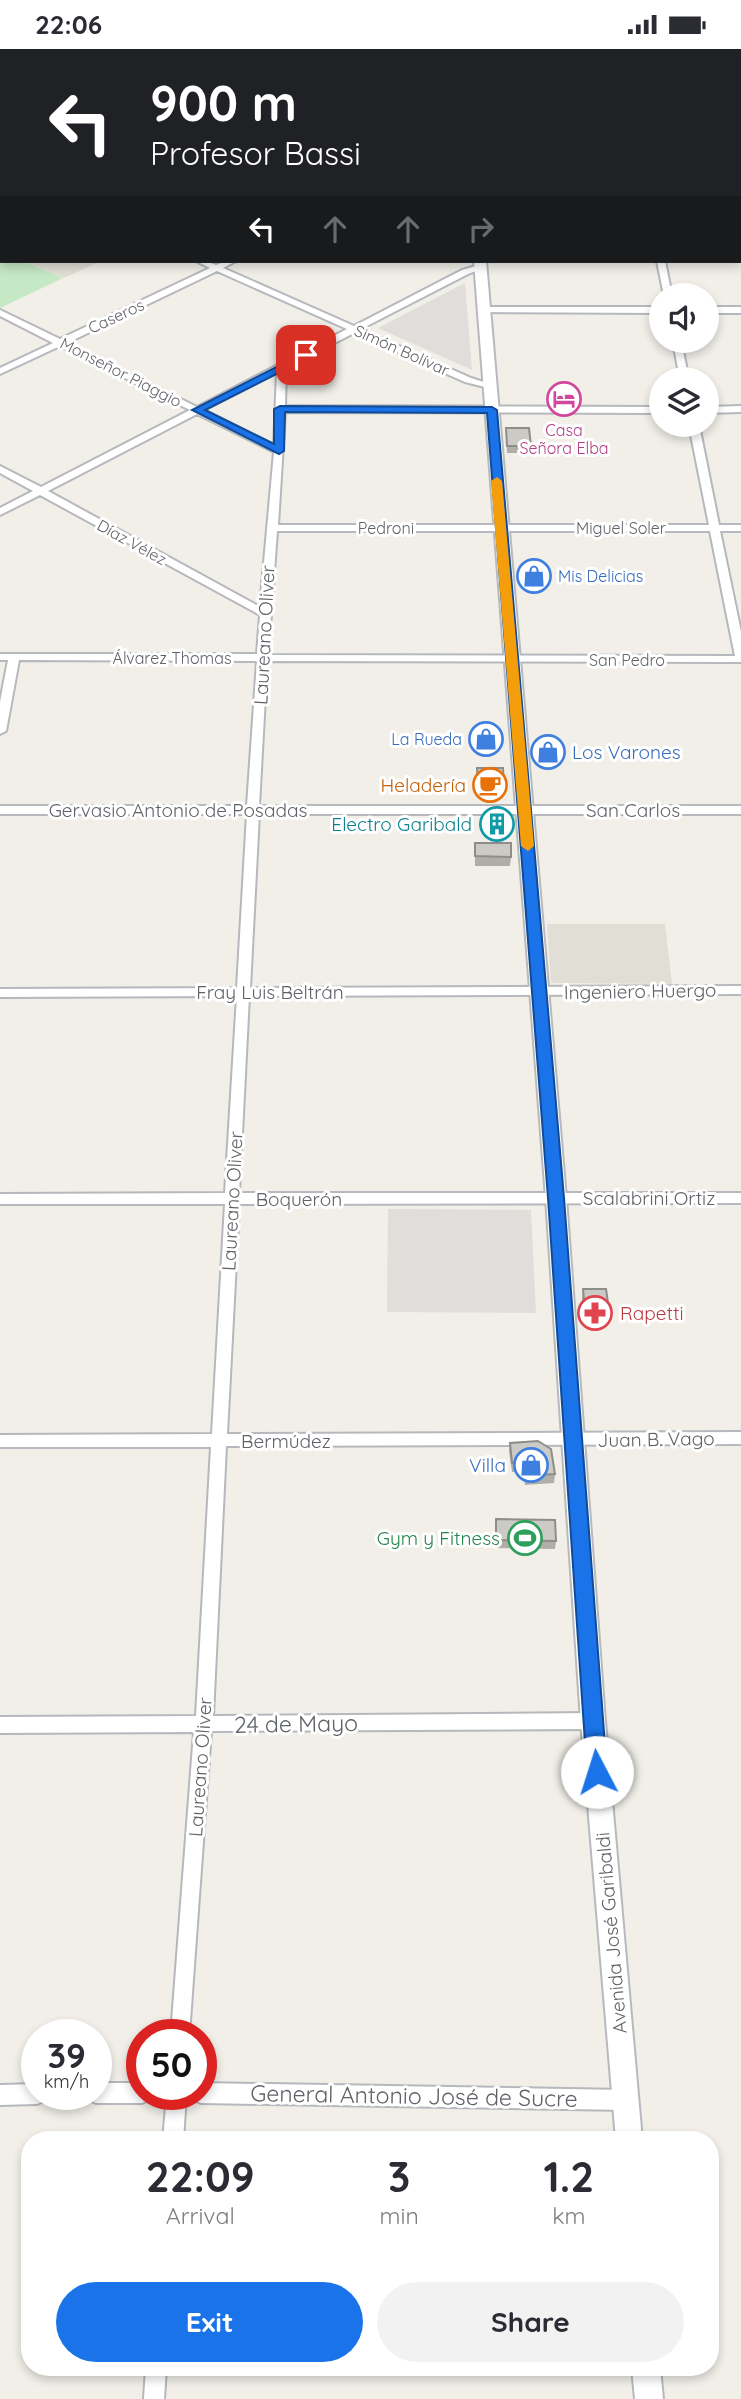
<!DOCTYPE html>
<html lang="en">
<head>
<meta charset="utf-8">
<style>
	body { margin:0; font-family:Quicksand,sans-serif; background:#f2f2f3; color:#2b2b33; height:100vh; display:flex; flex-direction:column; font-size:26px; white-space:nowrap }
	* { box-sizing:border-box; margin:0 }
	p { font-size:23px; color:#7c7c81 }
	.icon { flex:none; width:38px; height:38px; fill:none; stroke:currentColor; stroke-width:2; stroke-linecap:round; stroke-linejoin:round }
	.map { position:relative; flex:1; overflow:hidden }
	.sheet { position:absolute; left:21px; top:2082px; width:698px; height:245px; display:flex; flex-direction:column; background:#fff; border-radius:28px; box-shadow:0 4px 10px #0003 }
	.sheet>* { flex:none }
	.guide { position:absolute; left:0px; top:0px; width:742px; height:214px; box-shadow:0 4px 10px #0003; background:#202124; color:#fff; overflow:hidden }
	.controls { position:absolute; left:649px; top:234px; display:grid; gap:14px }
	.controls a { display:grid; place-items:center; width:70px; height:70px; border-radius:50%; background:#fff; box-shadow:0 4px 10px #0003; font-size:35px }
	.speed { position:absolute; left:21px; top:1970px; display:flex; gap:14px; font-size:35px; font-weight:700; text-align:center }
	.speed>* { display:grid; place-content:center; width:91px; height:91px; border-radius:50%; background:#fff; box-shadow:0 4px 10px #0003; line-height:1 }
	.speed small { font-size:18px; font-weight:400 }
	.speed .limit { border:10px solid #d22; background:#fff; color:#111 }
	.pin { position:absolute; display:grid; place-items:center; width:60px; height:60px; color:#fff; margin:-30px; border-radius:14px; box-shadow:0 4px 10px #0006 }
	.me { position:absolute; width:77px; margin:-38px; rotate:355deg; stroke-linejoin:round; filter:drop-shadow(0 0 5px #0008) }
	.turn { display:flex; align-items:center; gap:24px; height:147px; padding:0 35px; font-size:32px }
	.turn .icon { width:91px; height:91px; stroke-width:2.5 }
	.turn b { display:block; font-size:49px; line-height:60px }
	.lanes { display:flex; align-items:center; height:66px; padding:0 35px; background:#0003; justify-content:center; gap:35px; direction:ltr }
	.lanes .off { opacity:.35 }
	.eta { display:flex; justify-content:space-evenly; align-items:center; height:119px; text-align:center }
	.eta b { font-size:42px; font-weight:700; line-height:49px }
	.button { display:flex; gap:14px; margin-top:auto; padding:14px 35px }
	.button a { flex:1; height:80px; border-radius:42px; background:#1a73e8; color:#fff; font-size:28px; font-weight:700; line-height:80px; text-align:center }
	.button a+a { background:#f2f2f3; color:#2b2b33 }
	.status { display:flex; justify-content:space-between; align-items:center; height:49px; padding:0 35px; background:#fff; direction:ltr }
	.status svg { height:19px; fill:currentColor }
	.map>svg:first-child { display:block }
	.industrial { fill:#e0deda }
	.education { fill:#e1ded6 }
	.green { fill:#c5e8c5 }
	.lines { fill:none; stroke-linecap:round; stroke-linejoin:round }
	.minor-casing { stroke:#b5b8bc; stroke-width:4 }
	.secondary-casing { stroke:#b6babf; stroke-width:4 }
	.primary-casing { stroke:#f2c960; stroke-width:3 }
	.minor { fill:#fff; fill-rule:evenodd }
	.secondary { fill:#fff; fill-rule:evenodd }
	.primary { fill:#fff2af; fill-rule:evenodd }
	.wall { fill:#afaea9 }
	.shaded-wall { fill:#8f8d8a }
	.building { fill:#cccac5; stroke:#8f8d8a; stroke-width:2 }
	.route { fill:#1a73e8; stroke:#114b97; stroke-width:2 }
	.slow { fill:#f59e0b }
	.labels { text-anchor:middle; stroke-width:6; stroke-linejoin:round; paint-order:stroke }
	.far-street-label { font-size:16px; fill:#5f6368; stroke:#fff }
	.far-hotel-label { font-size:16px; fill:#b23c85; stroke:#fff }
	.far-shop-label { font-size:16px; fill:#366cbe; stroke:#fff; text-anchor:start }
	.street-label { font-size:19px; fill:#5f6368; stroke:#fff }
	.shop-label { font-size:19px; fill:#366cbe; stroke:#fff; text-anchor:start }
	.food-label { font-size:19px; fill:#c56008; stroke:#fff; text-anchor:end }
	.culture-label { font-size:19px; fill:#0d838f; stroke:#fff; text-anchor:end }
	.health-label { font-size:19px; fill:#be3a42; stroke:#fff; text-anchor:start }
	.leisure-label { font-size:19px; fill:#27864d; stroke:#fff; text-anchor:end }
	.near-street-label { font-size:23px; fill:#5f6368; stroke:#fff }
</style>
</head>
<body>
<div class="status"><b>22:06</b><svg viewBox="0 0 49 12"><path d="M0 12V9h3v3zM5 12V6h3v6zM10 12V3h3v9zM15 12V0h3v12zM26 1h20v11H26zM47 4h2v5h-2z"/></svg></div>
<div class="map">
<svg width="741" height="2350" viewBox="0 0 741 2350">
	<rect width="100%" height="100%" fill="#f1efe8"/>
	<g class="industrial">
		<polygon points="465,234 472,321 378,279"/>
		<polygon points="388,1160 531,1161 536,1264 387,1263"/>
	</g>
	<g class="education">
		<polygon points="25,212 101,212 64,229"/>
		<polygon points="547,875 665,875 672,935 551,934"/>
	</g>
	<polygon class="green" points="24,212 63,229 0,259 0,213"/>
	<g class="lines">
		<g class="minor-casing">
			<g id="minor">
				<polygon points="10,0 20,0 8,2"/>
				<polygon points="226,0 238,2 228,2"/>
				<rect x="615" y="0" width="8" height="2"/>
				<polygon points="0,1 3,2 2,6 0,6"/>
				<polygon points="741,82 741,87 740,87 740,82"/>
				<polygon points="0,93 2,93 0,98"/>
				<rect x="0" y="121" width="2" height="5"/>
				<rect x="740" y="177" width="1" height="4"/>
				<path d="M196 212H206L216 216 226 212H236L223 219 354 277 462 221 480 216 484 219 468 225 361 280 471 329 493 336V340L465 333 354 284 286 319 285 357 662 358V364L285 363 278 476H709L689 376H699L719 476H741V482H720L741 583V613L267 612 259 757H741V765H259L250 939 741 937V945L249 947 239 1144H741V1154L239 1155 227 1385 741 1383V1395L226 1397 213 1667 593 1664 599 1666 601 1672 599 1678 593 1680 211 1682 189 1986H171L194 1683 0 1684V1668L196 1667 211 1398H0V1386L212 1385 225 1155H0V1145L225 1144 237 947 0 948V940L237 939 247 765H0V757H247L257 612 19 611 6 682 0 685V653L8 611H0V605H257L260 566 40 446 0 466V459L33 442 0 424V417L41 438 190 361 60 297 0 325V319L53 294 0 267V261L60 290 210 219ZM217 222 347 280 197 358 67 294ZM277 323 274 396 204 361ZM197 365 274 403 260 558 48 442ZM277 482H710L735 607 268 606Z"/>
				<polygon points="657,212 665,212 672,247 664,247"/>
				<polygon points="482,258 662,258 662,264 479,263 479,259"/>
				<rect x="707" y="258" width="34" height="6"/>
				<polygon points="673,292 681,292 689,331 680,331"/>
				<polygon points="741,357 741,363 707,364 707,358"/>
				<polygon points="96,2034 142,2034 142,2046 151,2046 149,2051 142,2054 96,2054 89,2051 87,2046 96,2046"/>
				<polygon points="201,2034 626,2041 633,2044 636,2051 633,2058 626,2061 201,2054 194,2051 192,2046 201,2046"/>
				<polygon points="37,2035 37,2046 46,2046 44,2052 37,2055 0,2056 0,2036"/>
				<polygon points="167,2046 186,2046 183,2091 163,2091"/>
				<polygon points="146,2319 166,2319 164,2350 144,2350"/>
			</g>
		</g>
		<g class="secondary-casing">
			<g id="secondary">
				<polygon points="474,212 486,212 566,1149 605,1672 642,2091 616,2091 581,1672 546,1149"/>
				<polygon points="632,2319 660,2319 663,2350 635,2350"/>
			</g>
		</g>
		<g class="primary-casing">
			<g id="primary">
				<polygon points="456,0 471,0 472,2 457,2"/>
				<rect x="740" y="77" width="1" height="7"/>
			</g>
		</g>
		<use href="#minor" class="minor"/>
		<use href="#secondary" class="secondary"/>
		<use href="#primary" class="primary"/>
	</g>
	<g class="wall">
		<polygon points="506,379 531,397 530,404 507,404"/>
		<polygon points="477,719 504,735 504,745 491,754 487,754 487,749 477,749"/>
		<polygon points="475,794 511,808 510,817 475,817"/>
		<polygon points="583,1240 609,1261 607,1270 584,1270 582,1249"/>
		<polygon points="510,1394 555,1425 554,1434 525,1436 523,1423 512,1423 509,1402"/>
		<polygon points="496,1470 556,1492 555,1500 496,1499"/>
	</g>
	<polygon class="shaded-wall" points="504,735 504,745 491,754 492,745"/>
	<g class="building">
		<polygon points="507,0 573,0 570,2 507,2"/>
		<polygon points="506,379 529,379 531,397 507,397"/>
		<polygon points="477,719 503,719 504,735 492,745 488,745 488,739 478,739"/>
		<polygon points="475,794 511,794 511,808 475,807"/>
		<polygon points="583,1240 606,1240 609,1261 585,1261"/>
		<polygon points="538,1392 551,1400 555,1425 525,1427 524,1414 512,1414 510,1394"/>
		<polygon points="496,1470 555,1471 556,1492 496,1491"/>
	</g>
	<polygon class="route" points="306,303 311,306 310,308 205,361 274,395 274,360 280,357 492,358 497,361 564,1149 607,1723 604,1730 597,1733 590,1730 587,1723 548,1149 487,364 285,363 284,402 279,405 192,361"/>
	<polygon class="slow" points="497,428 502,432 534,797 528,802 521,797 491,432"/>
	<defs>
		<g id="hotel-ring" transform="scale(1.75)"><circle r="9.5" fill="#fff" stroke="#d1479c" stroke-width="1.5"/><path d="M-6-4.5h1.5V1H6V5H4.5V3h-9V5H-6ZM-4 0a1.8 1.8 0 1 1 3.6 0ZM.5 0V-2.5h3Q6-2.5 6 0Z" fill="#d1479c"/></g>
		<g id="shop-ring" transform="scale(1.75)"><circle r="9.5" fill="#fff" stroke="#3f7fe0" stroke-width="1.5"/><path d="M-5-2.5h2.3a2.7 3.5 0 0 1 5.4 0H5L5.5 6h-11ZM-1.5-2.5h3a1.5 2.3 0 0 0-3 0Z" fill="#3f7fe0"/></g>
		<g id="cafe-ring" transform="scale(1.75)"><circle r="9.5" fill="#fff" stroke="#e8710a" stroke-width="1.5"/><path d="M-5.5-4.5H6V0H3Q3 3.5 0 3.5H-2.5Q-5.5 3.5-5.5 0ZM3-3.2v2h1.7v-2ZM-6 4.5H4V6H-6Z" fill="#e8710a"/></g>
		<g id="building-ring" transform="scale(1.75)"><circle r="9.5" fill="#fff" stroke="#0f9aa8" stroke-width="1.5"/><path d="M-4-6H4V6H1V3H-1V6H-4ZM-2.5-4.3h1.7v1.8h-1.7ZM.8-4.3h1.7v1.8H.8ZM-2.5-1h1.7V.8h-1.7ZM.8-1h1.7V.8H.8Z" fill="#0f9aa8"/></g>
		<g id="pharmacy-ring" transform="scale(1.75)"><circle r="9.5" fill="#fff" stroke="#e0444e" stroke-width="1.5"/><path d="M-2-6h4v4h4v4h-4v4h-4v-4h-4v-4h4Z" fill="#e0444e"/></g>
		<g id="stadium-ring" transform="scale(1.75)"><circle r="9.5" fill="#fff" stroke="#2e9e5b" stroke-width="1.5"/><path d="M0-5a6.5 5 0 1 0 0 10a6.5 5 0 1 0 0-10ZM-3.5-1.8h7v3.6h-7Z" fill="#2e9e5b"/></g>
	</defs>
	<g fill-rule="evenodd">
		<use href="#hotel-ring" x="564" y="350"/>
		<use href="#shop-ring" x="534" y="527"/>
		<use href="#shop-ring" x="486" y="690"/>
		<use href="#shop-ring" x="548" y="703"/>
		<use href="#cafe-ring" x="490" y="736"/>
		<use href="#building-ring" x="497" y="775"/>
		<use href="#pharmacy-ring" x="595" y="1264"/>
		<use href="#shop-ring" x="531" y="1416"/>
		<use href="#stadium-ring" x="525" y="1489"/>
	</g>
	<g class="labels">
		<g class="far-street-label">
			<text transform="translate(116 267) rotate(-25)" y="6">Caseros</text>
			<text transform="translate(402 301) rotate(24)" y="6">Simón Bolívar</text>
			<text transform="translate(121 323) rotate(27)" y="6">Monseñor Piaggio</text>
			<text x="386" y="485">Pedroni</text>
			<text x="621" y="485">Miguel Soler</text>
			<text transform="translate(132 493) rotate(29)" y="6">Díaz Vélez</text>
			<text x="172" y="615">Álvarez Thomas</text>
			<text x="627" y="617">San Pedro</text>
		</g>
		<g class="far-hotel-label">
			<text x="564" y="387">Casa<tspan x="564" dy="18">Señora Elba</tspan></text>
		</g>
		<g class="far-shop-label">
			<text x="558" y="533">Mis Delicias</text>
			<text x="462" y="696" text-anchor="end">La Rueda</text>
		</g>
		<g class="street-label">
			<text transform="translate(264 586) rotate(-87)" y="7">Laureano Oliver</text>
			<text x="178" y="768">Gervasio Antonio de Posadas</text>
			<text x="633" y="768">San Carlos</text>
			<text transform="translate(640 942) rotate(-1)" y="7">Ingeniero Huergo</text>
			<text x="270" y="950">Fray Luis Beltrán</text>
			<text x="649" y="1156">Scalabrini Ortiz</text>
			<text x="299" y="1157">Boquerón</text>
			<text transform="translate(232 1152) rotate(-87)" y="7">Laureano Oliver</text>
			<text transform="translate(656 1390) rotate(-1)" y="7">Juan B. Vago</text>
			<text x="286" y="1399">Bermúdez</text>
			<text transform="translate(200 1718) rotate(-86)" y="7">Laureano Oliver</text>
			<text transform="translate(611 1884) rotate(-95)" y="7">Avenida José Garibaldi</text>
		</g>
		<g class="shop-label">
			<text x="572" y="710">Los Varones</text>
			<text x="506" y="1423" text-anchor="end">Villa</text>
		</g>
		<g class="food-label">
			<text x="466" y="743">Heladería</text>
		</g>
		<g class="culture-label">
			<text x="472" y="782">Electro Garibald</text>
		</g>
		<g class="health-label">
			<text x="620" y="1271">Rapetti</text>
		</g>
		<g class="leisure-label">
			<text x="500" y="1496">Gym y Fitness</text>
		</g>
		<g class="near-street-label">
			<text transform="translate(296 1675) rotate(-1)" y="8">24 de Mayo</text>
			<text transform="translate(414 2047) rotate(1)" y="8">General Antonio José de Sucre</text>
		</g>
	</g>
</svg>
<div class="controls">
<a><svg class="icon" aria-label="sound" viewBox="0 0 24 24"><path d="M4 9h4l5-4v14l-5-4H4zM17 9q2 3 0 6"/></svg></a>
<a><svg class="icon" aria-label="layers" viewBox="0 0 24 24"><path d="M12 4l9 5-9 5-9-5zM3 14l9 5 9-5"/></svg></a>
</div>
<div class="speed"><div>39<small>km/h</small></div><div class="limit">50</div></div>
<div class="pin" style="left:306px;top:306px;background:#d93025"><svg class="icon" aria-label="arrive" viewBox="0 0 24 24"><path d="M6 21V4h12l-3 4 3 4H6"/></svg></div>
<svg class="me" style="left:597px;top:1723px" viewBox="-20 -20 40 40"><circle r="19" fill="#fff"/><path d="M0-13L10 11 0 6-10 11z" fill="#1a73e8"/></svg>
<div class="guide">
<div class="turn"><svg class="icon" aria-label="left" viewBox="0 0 24 24"><path d="M17 20v-9H6M10 6l-5 5 5 5"/></svg><div><b>900 m</b>Profesor Bassi</div></div>
<div class="lanes"><svg class="icon" aria-label="left" viewBox="0 0 24 24"><path d="M17 20v-9H6M10 6l-5 5 5 5"/></svg><svg class="icon off" aria-label="ahead" viewBox="0 0 24 24"><path d="M12 20V5M6 11l6-6 6 6"/></svg><svg class="icon off" aria-label="ahead" viewBox="0 0 24 24"><path d="M12 20V5M6 11l6-6 6 6"/></svg><svg class="icon off" aria-label="right" viewBox="0 0 24 24"><path d="M7 20v-9h11M14 6l5 5-5 5"/></svg></div>
</div>
<section class="sheet">
<div class="eta">
<div><b>22:09</b><p>Arrival</p></div>
<div><b>3</b><p>min</p></div>
<div><b>1.2</b><p>km</p></div>
</div>
<div class="button"><a>Exit</a><a>Share</a></div>
</section>
</div>
</body>
</html>
